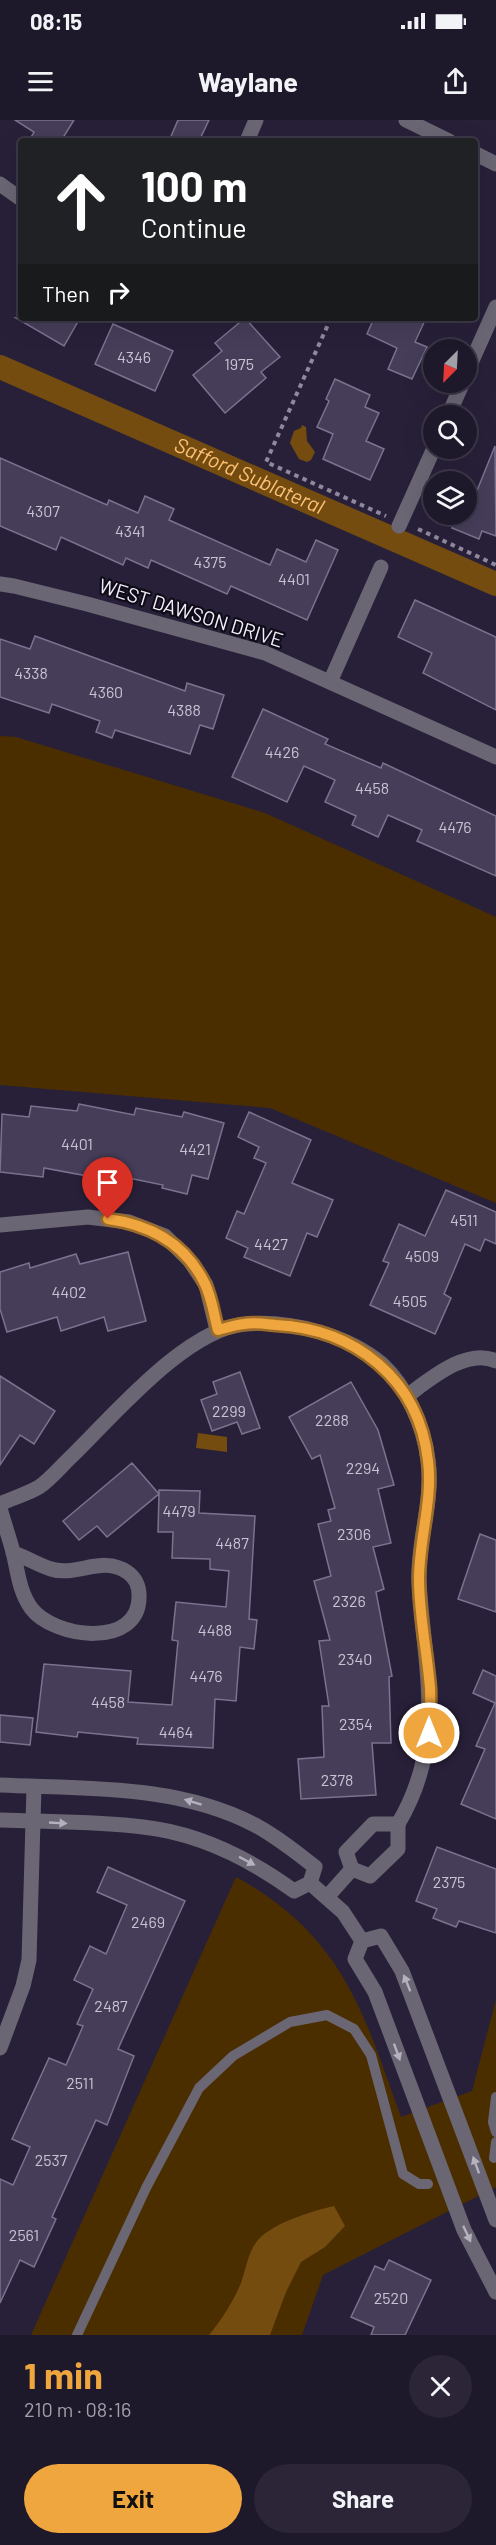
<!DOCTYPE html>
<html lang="en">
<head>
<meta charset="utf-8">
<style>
	body { margin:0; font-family:Barlow,sans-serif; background:#2b2537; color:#f1f3f6; height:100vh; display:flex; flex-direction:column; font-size:22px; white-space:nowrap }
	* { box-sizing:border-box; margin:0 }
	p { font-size:20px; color:#a1a0a9 }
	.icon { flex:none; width:33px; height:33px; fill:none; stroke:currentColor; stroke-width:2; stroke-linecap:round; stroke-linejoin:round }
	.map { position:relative; height:2215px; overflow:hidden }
	.side { display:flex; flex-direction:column; background:#1e182b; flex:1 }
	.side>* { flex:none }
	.banner { position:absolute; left:18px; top:18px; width:460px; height:183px; border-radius:6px; box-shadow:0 6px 24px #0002,0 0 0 2px #3c3747; background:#202124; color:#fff; overflow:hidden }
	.needle { width:39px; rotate:204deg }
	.tools { position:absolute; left:423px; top:219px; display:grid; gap:12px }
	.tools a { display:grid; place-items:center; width:54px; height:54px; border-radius:50%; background:#1e182b; box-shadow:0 6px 24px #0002,0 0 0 2px #3c3747; font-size:30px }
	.pin { position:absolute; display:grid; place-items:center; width:51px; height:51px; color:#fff; margin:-62px -26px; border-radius:50% 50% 50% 0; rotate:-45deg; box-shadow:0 0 6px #0007 }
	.pin .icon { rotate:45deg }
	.me { position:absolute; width:66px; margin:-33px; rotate:0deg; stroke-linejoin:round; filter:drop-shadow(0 0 4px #0008) }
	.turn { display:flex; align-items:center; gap:21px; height:126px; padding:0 24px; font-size:27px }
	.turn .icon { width:78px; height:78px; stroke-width:2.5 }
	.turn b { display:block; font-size:42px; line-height:51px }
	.then { display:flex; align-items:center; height:57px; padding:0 24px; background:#0003; gap:12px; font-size:22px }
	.round { display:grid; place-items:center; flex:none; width:63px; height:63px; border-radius:32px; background:#2b2537 }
	.head { display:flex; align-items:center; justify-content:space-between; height:102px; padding:0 24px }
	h1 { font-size:36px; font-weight:700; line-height:45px; color:#f0a63e }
	.primary-button { display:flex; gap:12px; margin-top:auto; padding:12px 24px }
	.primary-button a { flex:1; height:69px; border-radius:36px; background:#f0a63e; color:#111; font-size:24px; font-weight:700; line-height:69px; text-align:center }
	.primary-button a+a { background:#2b2537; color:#f1f3f6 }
	.status { display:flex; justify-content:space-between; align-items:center; height:42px; padding:0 30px; background:#1e182b; direction:ltr }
	.status svg { height:16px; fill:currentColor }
	header { display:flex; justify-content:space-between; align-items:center; height:78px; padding:0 24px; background:#1e182b; font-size:27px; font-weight:700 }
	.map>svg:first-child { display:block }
	.green { fill:#4b2e00 }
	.water { fill:#744c10 }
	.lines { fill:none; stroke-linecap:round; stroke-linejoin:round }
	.canal { stroke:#744c10; stroke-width:24 }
	.building { fill:#463e59; stroke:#7b7290; stroke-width:1.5 }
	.path { stroke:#8e899c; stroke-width:4; stroke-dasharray:4.5 4.5; stroke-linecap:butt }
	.service { stroke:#6a6674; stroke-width:10 }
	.minor { stroke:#6a6674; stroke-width:15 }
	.tertiary { stroke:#6a6674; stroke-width:15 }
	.oneway { fill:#b5b1bf }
	.route-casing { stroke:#9c6c28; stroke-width:15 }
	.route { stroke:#f0a63e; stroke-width:10 }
	.labels { text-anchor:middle; stroke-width:4.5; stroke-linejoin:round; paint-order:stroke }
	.number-label { font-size:16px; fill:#c7c3d3 }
	.street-label { font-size:20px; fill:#f2effc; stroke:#0f0c17 }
	.water-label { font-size:21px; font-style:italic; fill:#fcc177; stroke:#0f0c17 }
</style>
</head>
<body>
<div class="status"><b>08:15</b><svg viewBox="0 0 49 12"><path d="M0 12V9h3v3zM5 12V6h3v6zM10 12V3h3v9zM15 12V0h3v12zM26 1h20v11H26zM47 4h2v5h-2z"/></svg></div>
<header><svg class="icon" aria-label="menu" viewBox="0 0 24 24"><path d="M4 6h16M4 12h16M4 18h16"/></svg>Waylane<svg class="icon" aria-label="share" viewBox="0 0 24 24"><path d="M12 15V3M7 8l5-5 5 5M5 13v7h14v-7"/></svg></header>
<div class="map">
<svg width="496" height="2215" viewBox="0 0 496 2215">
	<rect width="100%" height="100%" fill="#282039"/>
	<g class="green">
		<polygon points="0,616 16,617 265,693 496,797 496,1083 270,988 0,965"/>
		<path d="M236 1757C342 1815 363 1891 401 1997L472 1971 496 1880V2067L323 2155 302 2215H31Z"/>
	</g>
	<g class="water">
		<polygon points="302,305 306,307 307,321 315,332 311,340 307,342 299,339 290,323 294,311 301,308"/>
		<polygon points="198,1313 227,1317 227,1332 196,1328"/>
		<path d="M334 2086 345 2106 325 2127 301 2142 286 2172 270 2215H209C221 2201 234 2180 241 2163 246 2149 248 2132 258 2120 273 2103 312 2091 334 2086Z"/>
	</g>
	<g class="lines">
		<path class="canal" id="s1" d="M0 247 496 464"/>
	</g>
	<g class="building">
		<polygon points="15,0 74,0 61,21 29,21 34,12"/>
		<polygon points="178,0 209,0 199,21 169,21"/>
		<polygon points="16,198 80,198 64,226"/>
		<polygon points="245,198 280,237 261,252 266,258 225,293 193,255 222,231 215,223"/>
		<polygon points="374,198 426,198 415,222 427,227 412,259 388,249 397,228 367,214"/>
		<polygon points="113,204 173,231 155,271 95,244"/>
		<polygon points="335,259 370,275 365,287 379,293 366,321 384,329 370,360 323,339 333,314 317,307 329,281 326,279"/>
		<polygon points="495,326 496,416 482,411 479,419 452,408 457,394 466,394 466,374 474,378"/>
		<polygon points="0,338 107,385 109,380 138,393 145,376 174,389 169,400 270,445 277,429 306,442 316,420 338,430 307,500 231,466 227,474 151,440 148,448 126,438 123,445 61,417 56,430 0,406"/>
		<polygon points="415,480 496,517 496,590 423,553 432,533 398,517"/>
		<polygon points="35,516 185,571 187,563 224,575 213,609 200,605 190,634 115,610 112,618 96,612 100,601 52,584 49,593 0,577 0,519 30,529"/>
		<polygon points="263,589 328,619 325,624 381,648 383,643 496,696 496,756 417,721 422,710 388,695 378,717 352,705 356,696 325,682 335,660 304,646 287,682 232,657"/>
		<polygon points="79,984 134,995 136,988 182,997 184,992 224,1003 208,1059 192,1055 187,1074 162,1068 163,1065 94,1051 93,1057 44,1048 43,1057 0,1052 2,994 29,997 31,986 77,991"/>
		<polygon points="249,992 311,1020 292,1063 333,1080 317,1117 307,1113 290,1156 244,1137 248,1128 226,1118 237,1091 244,1094 266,1043 254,1038 259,1027 238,1017"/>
		<polygon points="446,1070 496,1092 496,1124 485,1119 480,1131 465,1124 444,1174 451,1178 435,1214 370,1185 389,1143 383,1141 399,1104 425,1116"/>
		<polygon points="128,1132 146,1201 108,1211 104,1197 61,1211 57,1197 7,1212 0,1189 0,1152 29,1143 30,1148 76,1134 80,1144"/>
		<polygon points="240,1252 260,1308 242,1314 237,1302 212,1311 201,1280 217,1274 213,1262"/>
		<polygon points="0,1256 55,1291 34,1324 20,1315 0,1345"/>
		<polygon points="351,1262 378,1310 394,1365 378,1369 391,1423 373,1427 384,1469 376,1472 392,1556 389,1557 391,1623 372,1623 376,1675 301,1679 298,1639 324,1637 322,1586 329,1586 319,1521 330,1520 314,1461 331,1456 318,1404 331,1401 328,1390 335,1388 320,1335 312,1339 289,1297"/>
		<polygon points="132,1343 159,1374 159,1370 200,1371 199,1393 255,1396 249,1499 257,1500 254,1529 240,1527 236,1581 215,1579 213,1628 137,1624 138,1618 78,1612 77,1617 36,1612 44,1544 131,1551 128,1582 172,1585 178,1521 172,1520 176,1482 226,1487 229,1451 210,1449 210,1439 172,1438 173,1412 158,1412 159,1374 107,1417 97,1406 79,1420 63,1401"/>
		<polygon points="480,1414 496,1420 496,1492 458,1479"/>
		<polygon points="483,1550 496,1556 496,1699 461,1684 485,1629 476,1626 495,1583 473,1573"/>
		<polygon points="0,1595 33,1598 30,1625 0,1622"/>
		<polygon points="437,1727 496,1749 496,1813 459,1801 456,1807 433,1798 437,1789 416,1781"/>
		<polygon points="108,1747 185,1781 118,1929 134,1936 107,2005 96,2000 52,2097 56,2099 34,2147 20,2140 0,2183 0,2059 13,2065 30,2027 12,2019 49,1938 66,1945 83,1906 77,1904 93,1869 74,1860 90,1826 106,1834 127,1785 97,1772"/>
		<polygon points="389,2140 431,2160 405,2215 371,2215 374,2207 351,2197 375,2146 384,2150"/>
	</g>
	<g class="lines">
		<g class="path">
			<polyline points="331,198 266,342 386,396"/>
			<polyline points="418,409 496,445"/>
		</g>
		<g class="service">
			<polyline points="496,1977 493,2002 496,2012"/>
			<polyline points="494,2038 496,2022"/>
			<polyline points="77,2215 146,2068 199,1968 233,1936 290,1902 327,1895 354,1909 371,1935 403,2054 419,2064 428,2064"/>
		</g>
		<g class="minor">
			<polyline points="406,0 449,21"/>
			<polyline points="247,21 256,0"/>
			<polyline points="476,34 496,44"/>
			<polyline points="0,64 21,79"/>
			<polyline points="466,254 496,187"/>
			<polyline points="448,296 463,262"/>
			<polyline points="399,406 434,328"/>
			<polyline points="330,562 381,447"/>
			<polyline points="0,1105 88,1097 129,1102 165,1116 190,1141 206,1165 217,1210"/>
			<path d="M407 1276C429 1260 467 1227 496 1241"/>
			<path d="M0 1384C13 1378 27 1374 39 1367 51 1359 62 1345 73 1335 114 1295 187 1208 246 1204 290 1200 348 1215 382 1244 407 1267 424 1307 428 1340 434 1380 417 1421 419 1461 424 1549 447 1622 398 1704"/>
			<path d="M0 1388C4 1403 9 1417 13 1432 18 1452 19 1471 31 1488 54 1519 141 1529 139 1475 139 1466 135 1457 127 1452 103 1435 76 1457 51 1449 38 1445 26 1437 13 1433"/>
			<polygon points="373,1704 398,1704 398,1729 370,1756 352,1749 346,1732"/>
			<polyline points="327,1777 352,1749"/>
			<polyline points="0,1928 23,1866 29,1840 34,1667"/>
		</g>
		<g class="tertiary">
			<polyline points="0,464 14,466 87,484 265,533 496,637"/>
			<path d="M0 1665C85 1669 177 1664 255 1705 277 1717 296 1732 315 1747L310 1763 294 1771C250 1739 198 1713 143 1707 96 1701 47 1702 0 1700"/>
			<polyline points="310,1763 343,1792 362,1821"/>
			<polyline points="496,2100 402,1851 381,1816 362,1821 355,1839 375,1872 464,2110 496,2172"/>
		</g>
	</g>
	<defs><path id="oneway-solid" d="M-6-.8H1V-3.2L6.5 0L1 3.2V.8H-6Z" transform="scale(1.5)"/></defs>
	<g class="oneway">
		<use href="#oneway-solid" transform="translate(193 1682) rotate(-163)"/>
		<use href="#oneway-solid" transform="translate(58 1703) rotate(3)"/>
		<use href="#oneway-solid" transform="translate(247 1741) rotate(28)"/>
		<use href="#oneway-solid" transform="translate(407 1863) rotate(-112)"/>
		<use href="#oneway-solid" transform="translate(397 1932) rotate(70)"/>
		<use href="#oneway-solid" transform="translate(476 2045) rotate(-110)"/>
		<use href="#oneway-solid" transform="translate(467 2114) rotate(65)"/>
	</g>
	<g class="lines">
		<g class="route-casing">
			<path id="route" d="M108 1099C151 1105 186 1124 205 1164 212 1178 214 1196 218 1210 226 1208 235 1205 244 1204 254 1202 266 1204 276 1205 355 1209 419 1259 428 1341 433 1380 419 1419 419 1459 419 1495 427 1531 430 1568 431 1583 429 1598 429 1613"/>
		</g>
		<use href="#route" class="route"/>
	</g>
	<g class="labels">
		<g class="number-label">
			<text x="134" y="243">4346</text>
			<text x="239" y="250">1975</text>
			<text x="43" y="397">4307</text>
			<text x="130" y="417">4341</text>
			<text x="210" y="448">4375</text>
			<text x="294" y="465">4401</text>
			<text x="31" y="559">4338</text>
			<text x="106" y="578">4360</text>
			<text x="184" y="596">4388</text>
			<text x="282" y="638">4426</text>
			<text x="372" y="674">4458</text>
			<text x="455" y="713">4476</text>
			<text x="77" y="1030">4401</text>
			<text x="195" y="1035">4421</text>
			<text x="464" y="1106">4511</text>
			<text x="271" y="1130">4427</text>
			<text x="422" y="1142">4509</text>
			<text x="69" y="1178">4402</text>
			<text x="410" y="1187">4505</text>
			<text x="229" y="1297">2299</text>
			<text x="332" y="1306">2288</text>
			<text x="363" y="1354">2294</text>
			<text x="179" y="1397">4479</text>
			<text x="354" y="1420">2306</text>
			<text x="232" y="1429">4487</text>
			<text x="349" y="1487">2326</text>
			<text x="215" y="1516">4488</text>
			<text x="355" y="1545">2340</text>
			<text x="206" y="1562">4476</text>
			<text x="108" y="1588">4458</text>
			<text x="356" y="1610">2354</text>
			<text x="176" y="1618">4464</text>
			<text x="337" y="1666">2378</text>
			<text x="449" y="1768">2375</text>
			<text x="148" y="1808">2469</text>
			<text x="111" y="1892">2487</text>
			<text x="80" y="1969">2511</text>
			<text x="51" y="2046">2537</text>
			<text x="24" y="2121">2561</text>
			<text x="391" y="2184">2520</text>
		</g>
		<g class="street-label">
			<text transform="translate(191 493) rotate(17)" y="7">WEST DAWSON DRIVE</text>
		</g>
		<g class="water-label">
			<text dy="7" stroke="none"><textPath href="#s1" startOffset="272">Safford Sublateral</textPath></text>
		</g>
	</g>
</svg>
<div class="tools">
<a><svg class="needle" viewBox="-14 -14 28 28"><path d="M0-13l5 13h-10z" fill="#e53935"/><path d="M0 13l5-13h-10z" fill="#a1a0a9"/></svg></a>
<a><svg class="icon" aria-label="search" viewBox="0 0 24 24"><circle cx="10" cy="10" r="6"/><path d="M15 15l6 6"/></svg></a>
<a><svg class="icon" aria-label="layers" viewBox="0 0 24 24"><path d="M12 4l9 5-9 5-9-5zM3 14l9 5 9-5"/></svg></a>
</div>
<div class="pin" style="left:108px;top:1099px;background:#d93025"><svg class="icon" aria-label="arrive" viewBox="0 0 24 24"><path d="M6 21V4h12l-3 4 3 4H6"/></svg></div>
<svg class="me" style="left:429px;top:1613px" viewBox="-20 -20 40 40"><circle r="17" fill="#f0a63e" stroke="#fff" stroke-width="3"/><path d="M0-11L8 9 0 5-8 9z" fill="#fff"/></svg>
<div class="banner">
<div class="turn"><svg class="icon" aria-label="ahead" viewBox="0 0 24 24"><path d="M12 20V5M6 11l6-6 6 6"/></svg><div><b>100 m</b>Continue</div></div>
<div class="then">Then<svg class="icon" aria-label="right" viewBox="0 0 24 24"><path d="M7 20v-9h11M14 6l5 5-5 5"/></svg></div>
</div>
</div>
<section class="side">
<div class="head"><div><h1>1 min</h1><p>210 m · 08:16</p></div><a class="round"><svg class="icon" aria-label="close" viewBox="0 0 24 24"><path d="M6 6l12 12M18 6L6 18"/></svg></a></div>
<div class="primary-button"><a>Exit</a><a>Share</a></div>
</section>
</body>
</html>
